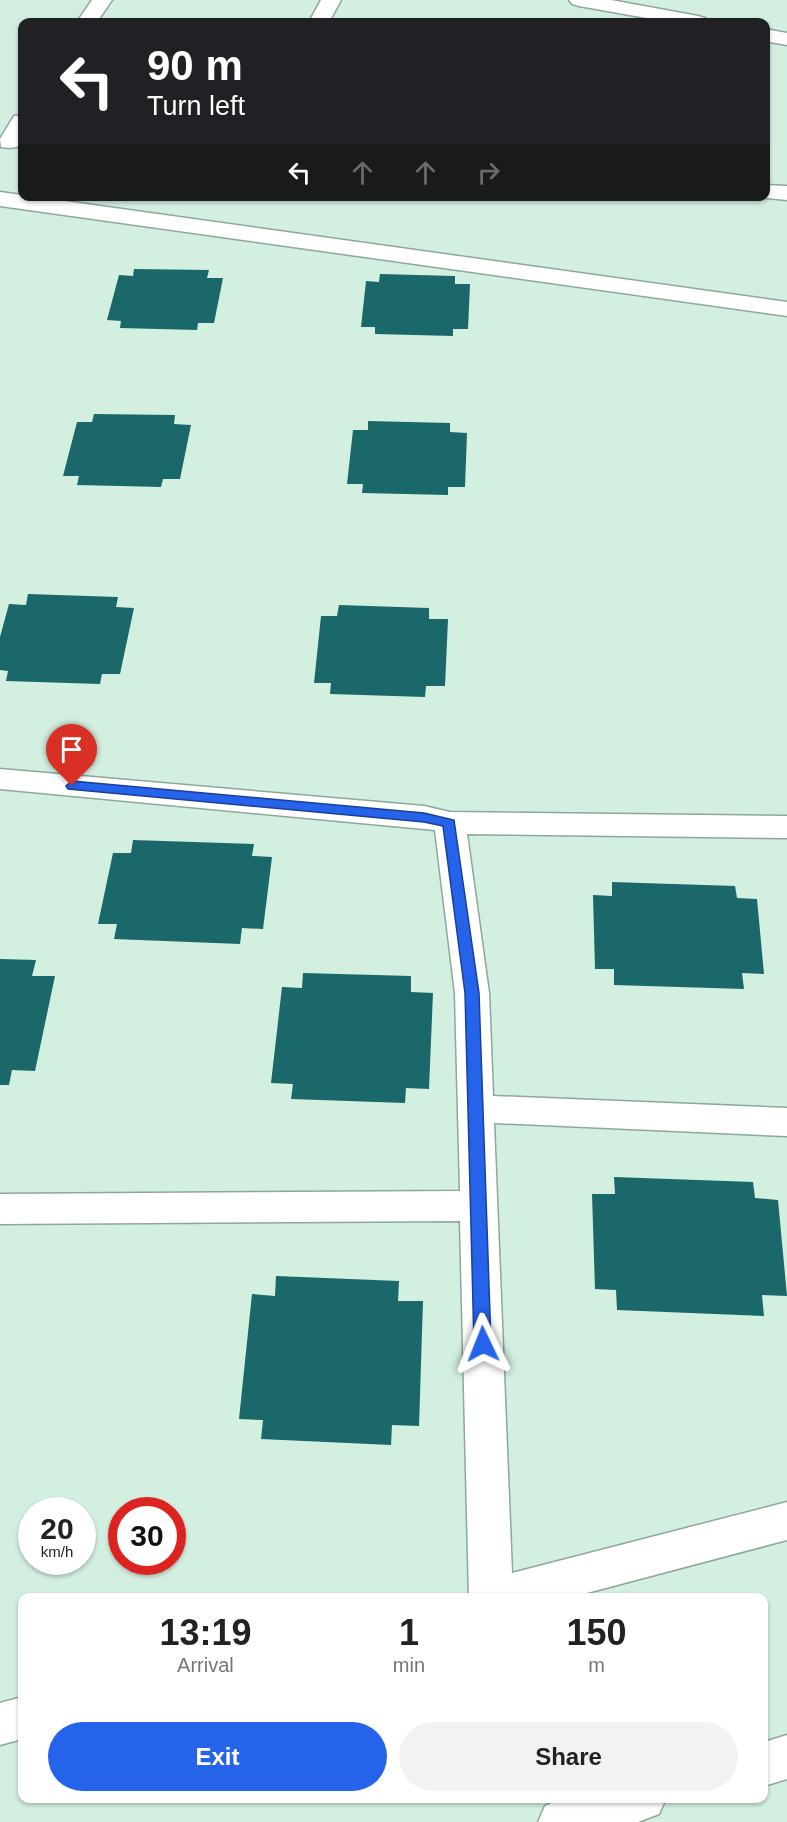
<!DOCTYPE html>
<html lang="en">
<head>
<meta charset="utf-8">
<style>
	body { margin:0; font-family:Arial,sans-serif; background:#f2f2f2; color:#222; height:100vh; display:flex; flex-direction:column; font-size:22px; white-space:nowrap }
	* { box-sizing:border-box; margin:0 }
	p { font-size:20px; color:#767676 }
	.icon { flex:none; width:33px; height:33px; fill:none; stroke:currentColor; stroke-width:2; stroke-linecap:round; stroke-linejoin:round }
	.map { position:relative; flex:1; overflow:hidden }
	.side { position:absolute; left:18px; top:1593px; width:750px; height:210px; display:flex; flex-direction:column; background:#fff; border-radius:12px; box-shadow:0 2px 4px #0004 }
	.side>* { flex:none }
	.hud { position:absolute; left:18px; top:18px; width:752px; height:183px; border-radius:12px; box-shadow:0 2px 4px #0004; background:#202124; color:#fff; overflow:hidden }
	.speed { position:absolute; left:18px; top:1497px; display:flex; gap:12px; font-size:30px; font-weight:700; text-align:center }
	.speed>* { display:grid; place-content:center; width:78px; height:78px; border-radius:50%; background:#fff; box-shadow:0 2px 4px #0004; line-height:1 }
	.speed small { font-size:15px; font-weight:400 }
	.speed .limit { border:9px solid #d22; background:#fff; color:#111 }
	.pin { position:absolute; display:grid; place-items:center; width:51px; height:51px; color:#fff; margin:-62px -26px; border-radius:50% 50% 50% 0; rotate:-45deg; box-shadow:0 0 6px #0007 }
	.pin .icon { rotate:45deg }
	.me { position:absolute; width:66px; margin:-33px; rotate:358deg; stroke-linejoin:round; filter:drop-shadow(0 0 4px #0008) }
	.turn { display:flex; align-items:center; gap:21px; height:126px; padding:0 30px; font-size:27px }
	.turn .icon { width:78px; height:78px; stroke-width:2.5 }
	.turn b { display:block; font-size:42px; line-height:51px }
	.lanes { display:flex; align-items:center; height:57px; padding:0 30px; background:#0003; justify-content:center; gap:30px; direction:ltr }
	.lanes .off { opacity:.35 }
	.eta { display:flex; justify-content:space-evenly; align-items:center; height:102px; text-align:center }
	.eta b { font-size:36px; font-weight:600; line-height:42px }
	.cta { display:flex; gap:12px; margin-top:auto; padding:12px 30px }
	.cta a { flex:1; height:69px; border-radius:36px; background:#2563eb; color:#fff; font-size:24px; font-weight:600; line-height:69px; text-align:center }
	.cta a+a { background:#f2f2f2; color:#222 }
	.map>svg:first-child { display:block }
	.building { fill:#1a6869 }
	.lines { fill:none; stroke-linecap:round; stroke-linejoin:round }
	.minor-casing { stroke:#8da89a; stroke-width:3 }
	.tertiary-casing { stroke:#8da89a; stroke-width:3 }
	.minor { fill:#fff; fill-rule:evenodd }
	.tertiary { fill:#fff; fill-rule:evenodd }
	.route { fill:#2563eb; stroke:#184099; stroke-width:1.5 }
</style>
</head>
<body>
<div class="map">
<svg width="787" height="1822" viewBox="0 0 787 1822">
	<rect width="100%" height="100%" fill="#d3efe0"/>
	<g class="building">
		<polygon points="134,269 209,270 207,278 223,278 214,323 198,323 197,330 120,328 121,321 107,320 119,275 133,276"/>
		<polygon points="380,274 455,276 455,284 470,284 468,329 453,329 453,336 375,334 375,327 361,327 366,281 379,282"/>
		<polygon points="94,414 175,415 174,424 191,425 180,479 163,479 161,487 77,485 79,476 63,476 77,422 92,422"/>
		<polygon points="368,421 450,423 450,432 467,433 465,487 448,487 448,495 362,493 363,484 347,484 353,430 368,430"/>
		<polygon points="28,594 118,597 116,607 134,608 120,674 102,674 100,684 6,681 8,671 0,670 0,637 9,604 26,605"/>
		<polygon points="339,605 429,608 429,619 448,619 445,686 426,686 425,697 330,694 331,683 314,683 321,616 337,616"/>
		<polygon points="133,840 254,844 252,856 272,857 263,929 242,928 240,944 114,939 117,924 98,924 113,853 131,853"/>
		<polygon points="612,882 735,886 737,898 757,899 764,974 742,973 744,989 614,985 614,969 595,969 593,895 612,896"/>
		<polygon points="0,959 36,960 32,976 55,976 35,1071 12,1070 9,1085 0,1085"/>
		<polygon points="303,973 411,976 411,992 433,993 429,1089 406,1088 405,1103 291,1099 293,1084 271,1083 282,987 302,988"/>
		<polygon points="614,1177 753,1182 755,1198 778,1200 787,1296 762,1295 764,1316 617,1310 616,1290 595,1289 592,1194 615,1194"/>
		<polygon points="276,1276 399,1281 398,1301 423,1301 419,1426 392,1425 391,1445 261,1439 263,1420 239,1419 252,1294 275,1296"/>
	</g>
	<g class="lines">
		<g class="minor-casing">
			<g id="minor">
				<polygon points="92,0 112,0 97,22 77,22"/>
				<polygon points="321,0 341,0 329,22 309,22"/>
				<polygon points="569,0 611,0 698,16 705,18 708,22 669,22 579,6 572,4"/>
				<polygon points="765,29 787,33 787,45 765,41"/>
				<path d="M22 115C23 126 24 136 17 147L9 148 1 147 0 139 14 116Z"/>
				<polygon points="765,185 787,186 787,200 757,197 765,196"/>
				<polygon points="0,192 787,302 787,316 0,206"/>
				<polygon points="0,769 424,806 450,812 787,816 787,838 467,834 489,993 493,1096 787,1108 787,1136 494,1123 512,1573 787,1502 787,1540 568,1598 469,1598 460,1221 0,1224 0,1194 460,1191 455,993 435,830 0,789"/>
				<polygon points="22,1697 22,1739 0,1745 0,1703"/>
			</g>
		</g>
		<g class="tertiary-casing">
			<g id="tertiary">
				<polygon points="787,1735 787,1779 764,1786 764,1742"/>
				<polygon points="563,1798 666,1798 659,1814 638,1822 538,1822 545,1806"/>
			</g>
		</g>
		<use href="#minor" class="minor"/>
		<use href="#tertiary" class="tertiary"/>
	</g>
	<polygon class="route" points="72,781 424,813 454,820 479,993 491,1344 488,1349 483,1351 477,1349 474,1344 465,993 443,826 424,822 68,789 66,786"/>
</svg>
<div class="speed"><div>20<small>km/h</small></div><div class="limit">30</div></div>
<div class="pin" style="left:72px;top:786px;background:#d93025"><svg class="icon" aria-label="arrive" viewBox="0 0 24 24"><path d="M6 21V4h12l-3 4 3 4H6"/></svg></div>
<svg class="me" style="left:483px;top:1344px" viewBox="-20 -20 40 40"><path d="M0-17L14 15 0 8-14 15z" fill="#2563eb" stroke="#fff" stroke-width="4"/></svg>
<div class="hud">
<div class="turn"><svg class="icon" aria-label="left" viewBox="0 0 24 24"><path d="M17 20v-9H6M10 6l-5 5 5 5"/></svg><div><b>90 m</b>Turn left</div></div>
<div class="lanes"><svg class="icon" aria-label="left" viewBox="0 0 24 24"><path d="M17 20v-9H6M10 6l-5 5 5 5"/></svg><svg class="icon off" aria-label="ahead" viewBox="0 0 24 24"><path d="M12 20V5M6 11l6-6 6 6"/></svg><svg class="icon off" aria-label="ahead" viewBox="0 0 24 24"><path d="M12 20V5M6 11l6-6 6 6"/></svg><svg class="icon off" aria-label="right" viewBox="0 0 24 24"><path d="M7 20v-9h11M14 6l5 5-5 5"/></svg></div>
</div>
<section class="side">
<div class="eta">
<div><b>13:19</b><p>Arrival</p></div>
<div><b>1</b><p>min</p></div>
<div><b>150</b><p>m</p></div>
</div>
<div class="cta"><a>Exit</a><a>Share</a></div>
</section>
</div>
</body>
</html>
